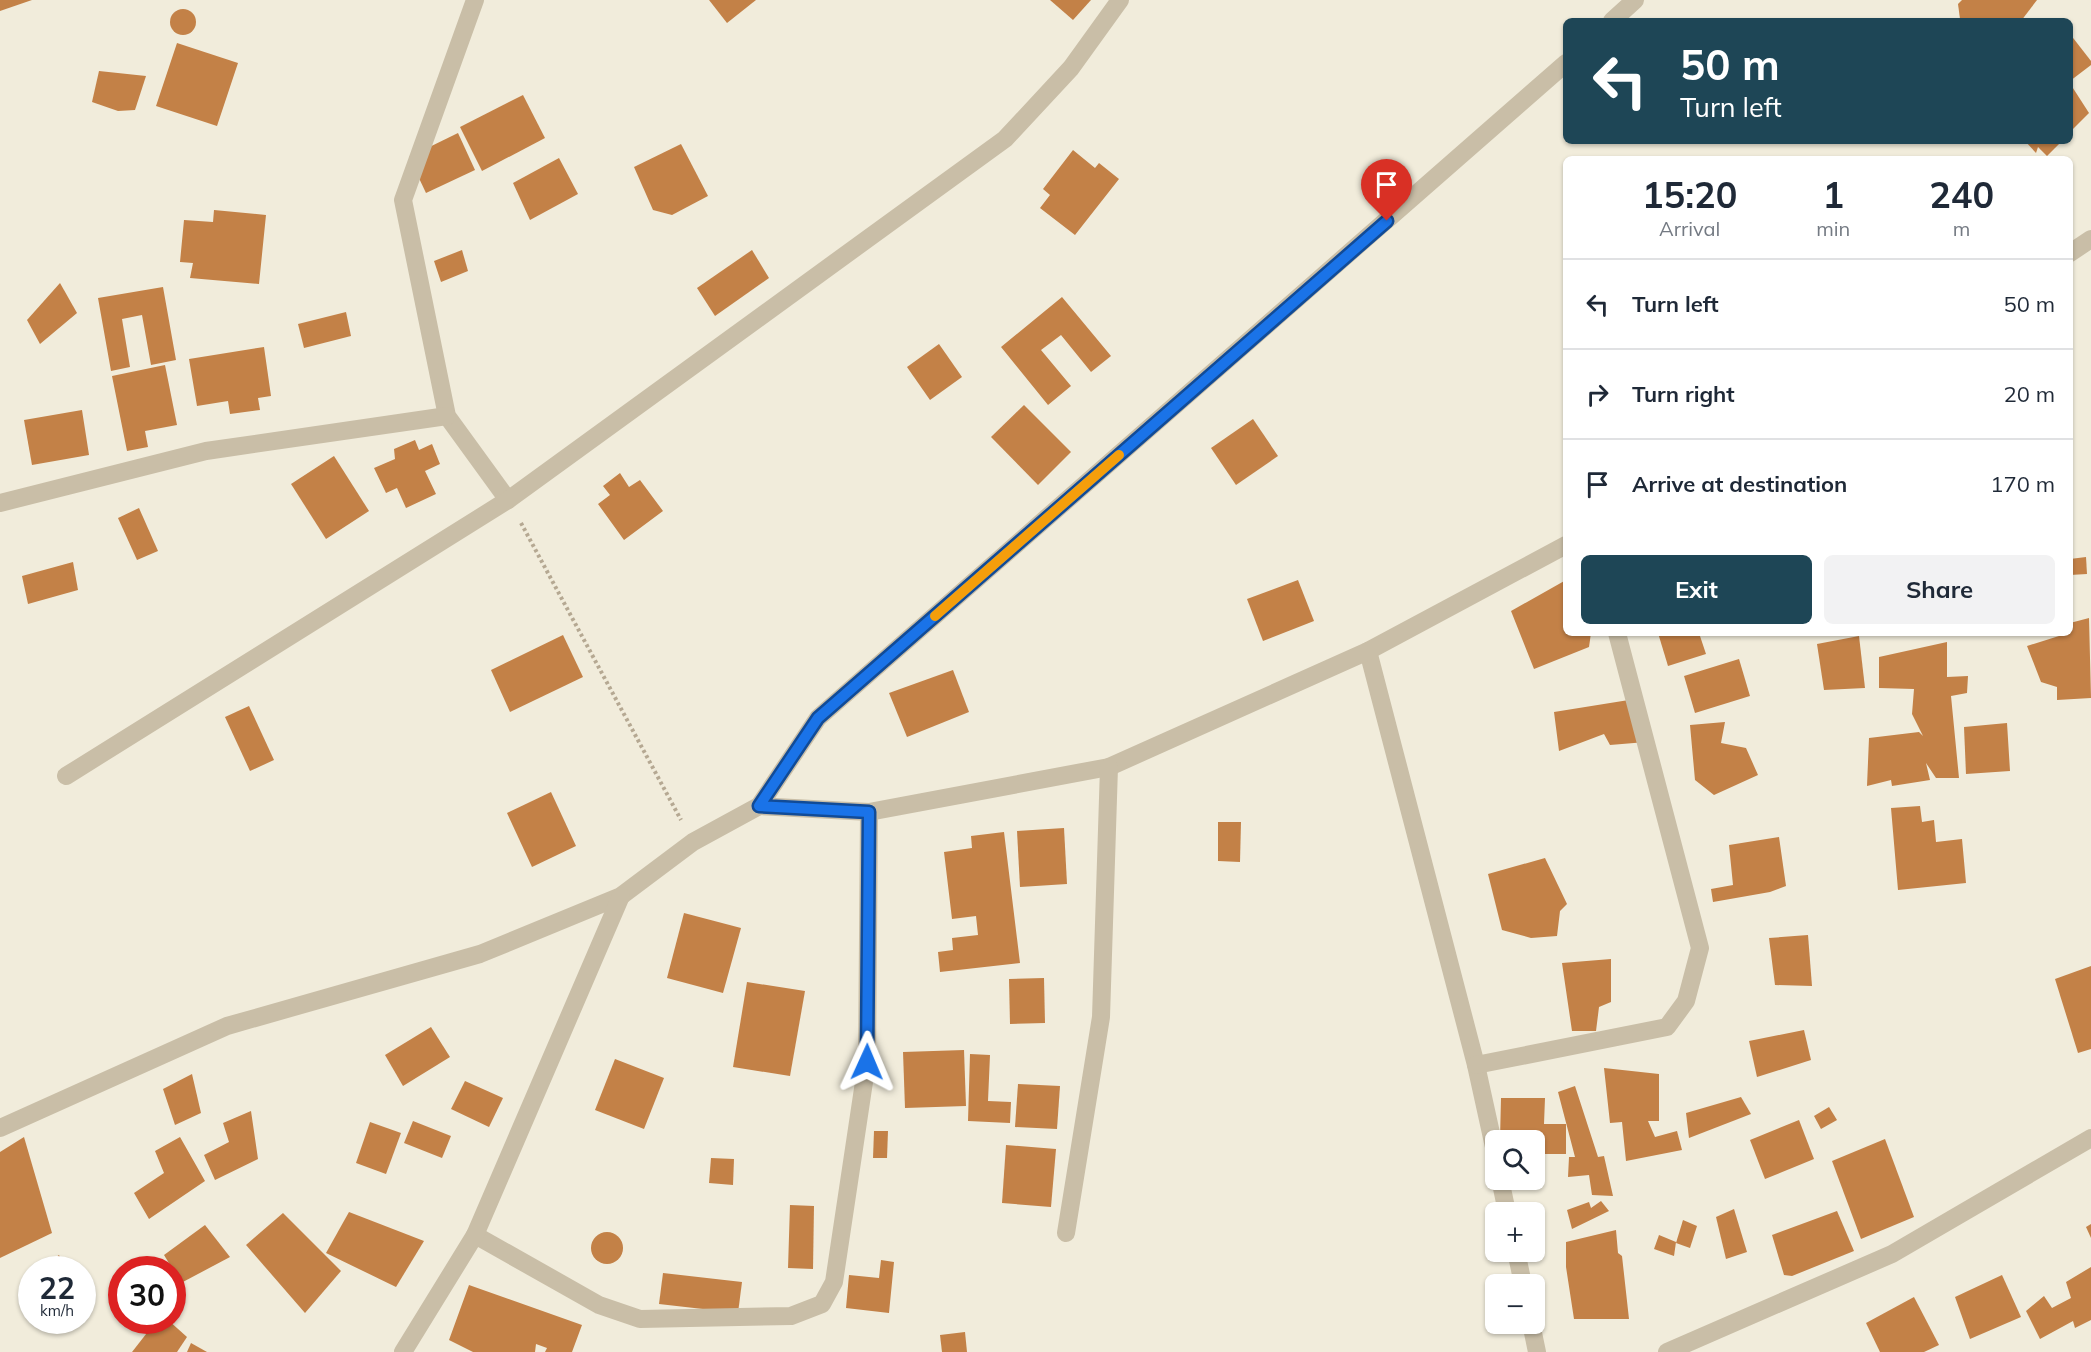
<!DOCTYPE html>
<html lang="en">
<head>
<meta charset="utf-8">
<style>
	body { margin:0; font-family:Mulish,sans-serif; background:#f2f2f3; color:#1f2937; height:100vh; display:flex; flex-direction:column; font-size:22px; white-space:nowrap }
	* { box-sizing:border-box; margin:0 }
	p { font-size:20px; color:#747a83 }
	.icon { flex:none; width:33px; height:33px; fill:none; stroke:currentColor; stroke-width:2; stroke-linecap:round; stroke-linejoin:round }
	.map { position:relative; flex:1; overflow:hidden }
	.drawer { position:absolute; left:1563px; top:156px; width:510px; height:480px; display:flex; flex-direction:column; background:#fff; border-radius:9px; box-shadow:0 2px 4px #0004 }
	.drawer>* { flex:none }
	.top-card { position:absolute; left:1563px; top:18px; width:510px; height:126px; border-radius:9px; box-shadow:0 2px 4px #0004; background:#1e4656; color:#fff; overflow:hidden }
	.buttons { position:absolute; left:1485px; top:1130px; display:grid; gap:12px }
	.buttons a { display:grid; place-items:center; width:60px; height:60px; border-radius:9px; background:#fff; box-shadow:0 2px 4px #0004; font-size:30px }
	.speed { position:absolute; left:18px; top:1256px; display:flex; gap:12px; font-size:30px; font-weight:700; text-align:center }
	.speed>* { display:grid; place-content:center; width:78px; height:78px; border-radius:50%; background:#fff; box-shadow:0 2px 4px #0004; line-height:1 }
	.speed small { font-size:15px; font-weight:400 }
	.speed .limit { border:9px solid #d22; background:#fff; color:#111 }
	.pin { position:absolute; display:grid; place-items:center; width:51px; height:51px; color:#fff; margin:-62px -26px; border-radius:50% 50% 50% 0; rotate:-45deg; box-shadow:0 0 6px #0007 }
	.pin .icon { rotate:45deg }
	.me { position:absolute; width:66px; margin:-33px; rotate:1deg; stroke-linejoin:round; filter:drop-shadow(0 0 4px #0008) }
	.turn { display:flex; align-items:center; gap:21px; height:126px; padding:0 18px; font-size:27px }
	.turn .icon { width:78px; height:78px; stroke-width:2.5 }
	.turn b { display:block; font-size:42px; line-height:51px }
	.eta { display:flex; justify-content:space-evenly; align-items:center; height:102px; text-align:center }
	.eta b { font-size:36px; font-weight:700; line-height:42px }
	.cta { display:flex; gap:12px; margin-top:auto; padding:12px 18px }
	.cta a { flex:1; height:69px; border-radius:9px; background:#1e4656; color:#fff; font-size:24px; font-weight:700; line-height:69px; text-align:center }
	.cta a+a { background:#f2f2f3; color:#1f2937 }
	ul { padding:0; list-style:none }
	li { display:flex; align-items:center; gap:18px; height:90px; padding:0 18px; border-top:2px solid #e0e1e3 }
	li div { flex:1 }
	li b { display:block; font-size:22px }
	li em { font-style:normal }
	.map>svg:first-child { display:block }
	.building { fill:#c38147 }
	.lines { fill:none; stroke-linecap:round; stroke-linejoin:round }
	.path { stroke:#b5a892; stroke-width:4; stroke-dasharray:3 3; stroke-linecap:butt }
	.street { stroke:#c9bea7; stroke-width:18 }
	.route-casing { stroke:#114b97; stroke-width:15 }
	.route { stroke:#1a73e8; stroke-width:10 }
	.slow { stroke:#f59e0b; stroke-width:10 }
</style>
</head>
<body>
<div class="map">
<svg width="2091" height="1352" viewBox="0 0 2091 1352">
	<rect width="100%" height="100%" fill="#f1ecdb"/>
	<g class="building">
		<polygon points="0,0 32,0 0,11"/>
		<polygon points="709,0 756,0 727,23"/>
		<polygon points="1050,0 1091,0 1073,20"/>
		<polygon points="1962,0 2037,0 2021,21 1963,21 1960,19 1958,4"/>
		<circle cx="183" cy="22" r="13"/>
		<polygon points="2070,34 2091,61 2091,65 2070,81"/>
		<polygon points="177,43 238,63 217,126 156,106"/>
		<polygon points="99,71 146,76 135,110 118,111 92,102"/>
		<polygon points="2071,85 2089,113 2070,132 2070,87"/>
		<polygon points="523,95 545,138 482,171 460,127"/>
		<polygon points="458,133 475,170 426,193 409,157"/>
		<polygon points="2025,141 2062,141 2047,156 2038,147 2036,153"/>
		<polygon points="681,144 708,196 672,215 653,210 634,167"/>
		<polygon points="1073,150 1095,168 1099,163 1119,179 1075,235 1040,208 1050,195 1043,189"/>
		<polygon points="559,158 578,194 530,220 513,183"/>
		<polygon points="214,210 266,215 259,284 190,278 193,263 180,262 184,220 213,222"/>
		<polygon points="462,250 468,271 441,282 434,261"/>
		<polygon points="752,250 769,278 715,316 697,288"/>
		<polygon points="60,283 77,313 40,344 27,320"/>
		<polygon points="163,287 176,360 151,365 142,315 122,319 130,367 111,371 98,298"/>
		<polygon points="1062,297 1111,356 1091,372 1061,335 1041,350 1071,386 1048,405 1001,347"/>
		<polygon points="346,312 351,336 304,348 298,324"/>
		<polygon points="939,344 962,377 930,400 907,367"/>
		<polygon points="264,347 271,396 258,398 260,410 230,414 228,401 197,406 189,359"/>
		<polygon points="165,365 177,425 145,431 148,447 127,451 112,376"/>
		<polygon points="1024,405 1071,452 1038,485 991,437"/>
		<polygon points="82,410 89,455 32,465 24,420"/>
		<polygon points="1253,419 1278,456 1236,485 1211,448"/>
		<polygon points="415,440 419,450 432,444 440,464 425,471 436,494 406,508 397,488 386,493 374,468 395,459 394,449"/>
		<polygon points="334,456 369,511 326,539 291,484"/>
		<polygon points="620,473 629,487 640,480 663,511 624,540 598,504 610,495 603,486"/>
		<polygon points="139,508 158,551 137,560 118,518"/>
		<polygon points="2086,557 2087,574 2070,575 2070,559"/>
		<polygon points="73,562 78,590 28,604 22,576"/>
		<polygon points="1298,580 1314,621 1263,641 1247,599"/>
		<polygon points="1566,580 1566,633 1591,633 1589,647 1534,669 1511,611"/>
		<polygon points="2089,618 2091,698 2057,700 2057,687 2041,682 2027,646 2059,636 2058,633 2070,633 2070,623"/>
		<polygon points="1658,633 1699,633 1706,654 1668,666"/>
		<polygon points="563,635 583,677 510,712 491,670"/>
		<polygon points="1859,636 1865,688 1824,690 1817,644"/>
		<polygon points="1947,642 1947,677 1968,676 1967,693 1951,696 1959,778 1936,778 1926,763 1930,780 1892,786 1891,780 1867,786 1869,738 1919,732 1923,736 1912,714 1914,689 1879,688 1879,657"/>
		<polygon points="1739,659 1750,696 1695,713 1684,676"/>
		<polygon points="953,670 969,712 907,737 889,693"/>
		<polygon points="1635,699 1646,742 1610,745 1604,734 1559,751 1554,712"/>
		<polygon points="249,706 274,760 250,771 225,717"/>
		<polygon points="1725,722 1721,743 1746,748 1758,775 1714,795 1695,780 1690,725"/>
		<polygon points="2007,723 2010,771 1966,774 1964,727"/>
		<polygon points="551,792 576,846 532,867 507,813"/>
		<polygon points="1920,806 1922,822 1934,820 1936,842 1962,839 1966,883 1898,890 1891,808"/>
		<polygon points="1218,822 1241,822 1240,862 1218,861"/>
		<polygon points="1064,828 1067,884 1020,887 1017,831"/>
		<polygon points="1004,832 1020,963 940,972 938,952 953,950 952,938 978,935 976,916 952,919 944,852 972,848 971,836"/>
		<polygon points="1779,837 1786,886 1770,892 1713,902 1711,889 1733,885 1729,845"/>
		<polygon points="1545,858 1567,904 1560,911 1557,936 1531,938 1502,930 1488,874"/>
		<polygon points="684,913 741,928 723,993 667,978"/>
		<polygon points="1808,935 1812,986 1775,985 1769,938"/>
		<polygon points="1611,959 1611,1002 1599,1007 1596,1031 1572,1031 1562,963"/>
		<polygon points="2091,966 2091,1049 2078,1053 2055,979"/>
		<polygon points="1044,978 1045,1023 1010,1024 1009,979"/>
		<polygon points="747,982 805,991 790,1076 733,1067"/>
		<polygon points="431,1027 450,1057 403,1086 385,1055"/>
		<polygon points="1804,1030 1811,1060 1757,1077 1749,1041"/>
		<polygon points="964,1050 966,1106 905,1108 903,1052"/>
		<polygon points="970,1054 990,1055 988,1101 1011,1102 1010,1123 968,1121"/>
		<polygon points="615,1059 664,1078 644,1129 595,1110"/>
		<polygon points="1604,1068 1659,1074 1659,1121 1648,1121 1655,1137 1677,1131 1682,1150 1626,1161 1622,1122 1610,1123"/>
		<polygon points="192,1074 201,1113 175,1125 163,1089"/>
		<polygon points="465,1081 503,1098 489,1127 451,1109"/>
		<polygon points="1018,1084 1060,1086 1057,1129 1015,1127"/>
		<polygon points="1575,1086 1598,1157 1604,1156 1613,1196 1592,1195 1589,1175 1568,1177 1569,1157 1575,1157 1558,1092"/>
		<polygon points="1741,1097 1751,1114 1689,1138 1686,1113"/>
		<polygon points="1501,1098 1545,1098 1544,1124 1566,1124 1566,1154 1534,1154 1534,1140 1500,1140"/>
		<polygon points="1829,1107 1837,1120 1821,1129 1814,1116"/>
		<polygon points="251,1111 258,1159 215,1180 204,1155 229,1142 223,1123"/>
		<polygon points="1799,1120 1814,1159 1765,1179 1750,1140"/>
		<polygon points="413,1121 451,1136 442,1158 404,1143"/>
		<polygon points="370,1122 401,1133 386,1174 356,1163"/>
		<polygon points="874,1131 888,1131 887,1158 873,1158"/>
		<polygon points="24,1137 52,1233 0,1258 0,1152"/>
		<polygon points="180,1137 205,1181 149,1219 134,1193 164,1173 155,1151"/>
		<polygon points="1885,1139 1914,1217 1861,1239 1832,1161"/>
		<polygon points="1006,1145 1056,1149 1051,1207 1002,1203"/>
		<polygon points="711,1158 734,1159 733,1185 709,1183"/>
		<polygon points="1601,1201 1609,1211 1572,1229 1567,1210 1589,1202 1591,1208"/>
		<polygon points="790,1205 814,1206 813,1269 788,1268"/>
		<polygon points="1734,1209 1747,1252 1726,1259 1716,1217"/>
		<polygon points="1837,1211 1854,1251 1792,1276 1784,1275 1772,1235"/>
		<polygon points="349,1212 424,1241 396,1287 326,1253"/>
		<polygon points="283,1213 341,1271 305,1313 246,1245"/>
		<polygon points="1683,1220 1697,1226 1690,1248 1676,1243"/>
		<polygon points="2091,1224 2091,1238 2086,1227"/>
		<polygon points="205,1225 230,1257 181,1283 164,1255"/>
		<polygon points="1616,1230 1618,1253 1622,1256 1629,1319 1574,1319 1566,1267 1566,1242"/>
		<circle cx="607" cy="1248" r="16"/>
		<polygon points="1659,1235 1676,1242 1674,1256 1654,1249"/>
		<polygon points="59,1255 65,1269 41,1269"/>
		<polygon points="881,1260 894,1262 889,1313 846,1308 849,1275 879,1278"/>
		<polygon points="2091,1267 2091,1320 2075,1328 2073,1321 2040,1339 2026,1311 2044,1296 2052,1308 2071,1298 2066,1282"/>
		<polygon points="663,1273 742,1282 738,1313 659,1304"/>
		<polygon points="2002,1275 2021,1317 1970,1339 1955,1297"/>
		<polygon points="469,1285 582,1325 572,1352 545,1352 547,1348 536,1344 535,1352 473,1352 449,1340"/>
		<polygon points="1914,1297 1939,1345 1924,1352 1880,1352 1866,1323"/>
		<polygon points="157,1320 168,1320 187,1337 177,1352 132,1352"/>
		<polygon points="965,1332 967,1352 942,1352 940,1335"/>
		<polygon points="191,1343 207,1352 187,1352"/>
	</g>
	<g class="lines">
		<polyline class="path" points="521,523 681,820"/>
		<g class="street">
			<polyline points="475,0 403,200 447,416 508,500"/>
			<polyline points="1612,21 1635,0"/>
			<polyline points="2070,253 2091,239"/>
			<polyline points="0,503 206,451 447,416"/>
			<polyline points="1368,651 1476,1065 1496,1156"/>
			<polyline points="66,776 508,500 1005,139 1071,68 1120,0"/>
			<polyline points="759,806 869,812 1109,767 1368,651 1566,545"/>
			<polyline points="1476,1065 1667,1027 1686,1001 1700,948 1617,633"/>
			<polyline points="0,1128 227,1026 480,954 621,896 693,842 759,806 818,718 1566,63"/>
			<polyline points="1500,1179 1507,1212"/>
			<polyline points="1066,1233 1101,1017 1109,767"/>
			<polyline points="475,1235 599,1305 640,1319 791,1316 822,1304 834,1282 867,1062 869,812"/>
			<polyline points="1516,1251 1523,1284"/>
			<polyline points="1531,1323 1537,1352"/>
			<polyline points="403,1352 475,1235 621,896"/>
			<polyline points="1667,1352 1892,1254 2091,1138"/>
		</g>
	</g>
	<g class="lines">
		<g class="route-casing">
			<polyline id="route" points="867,1062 869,812 759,806 818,718 1387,221"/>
		</g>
		<use href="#route" class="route"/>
		<polyline class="slow" points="935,616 1119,455"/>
	</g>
</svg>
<div class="buttons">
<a><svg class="icon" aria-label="search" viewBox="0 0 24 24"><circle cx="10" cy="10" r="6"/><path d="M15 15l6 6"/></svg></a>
<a>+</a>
<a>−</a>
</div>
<div class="speed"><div>22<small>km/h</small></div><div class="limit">30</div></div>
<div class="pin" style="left:1387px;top:221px;background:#d93025"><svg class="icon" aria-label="arrive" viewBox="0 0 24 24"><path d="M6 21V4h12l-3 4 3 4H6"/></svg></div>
<svg class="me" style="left:867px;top:1062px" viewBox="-20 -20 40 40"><path d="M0-17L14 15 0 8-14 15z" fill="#1a73e8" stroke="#fff" stroke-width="4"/></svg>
<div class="top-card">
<div class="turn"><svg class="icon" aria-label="left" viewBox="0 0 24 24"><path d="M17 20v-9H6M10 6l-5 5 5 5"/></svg><div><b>50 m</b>Turn left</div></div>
</div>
<section class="drawer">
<div class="eta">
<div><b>15:20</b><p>Arrival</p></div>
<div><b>1</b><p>min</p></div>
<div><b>240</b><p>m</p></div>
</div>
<ul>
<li><svg class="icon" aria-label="left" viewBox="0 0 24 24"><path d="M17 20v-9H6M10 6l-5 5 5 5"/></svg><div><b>Turn left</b></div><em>50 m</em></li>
<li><svg class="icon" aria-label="right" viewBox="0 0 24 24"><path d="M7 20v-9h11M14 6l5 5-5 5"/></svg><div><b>Turn right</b></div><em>20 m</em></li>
<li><svg class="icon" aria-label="arrive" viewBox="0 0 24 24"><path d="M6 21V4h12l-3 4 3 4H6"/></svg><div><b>Arrive at destination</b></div><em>170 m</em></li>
</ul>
<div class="cta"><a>Exit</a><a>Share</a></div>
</section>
</div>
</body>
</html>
